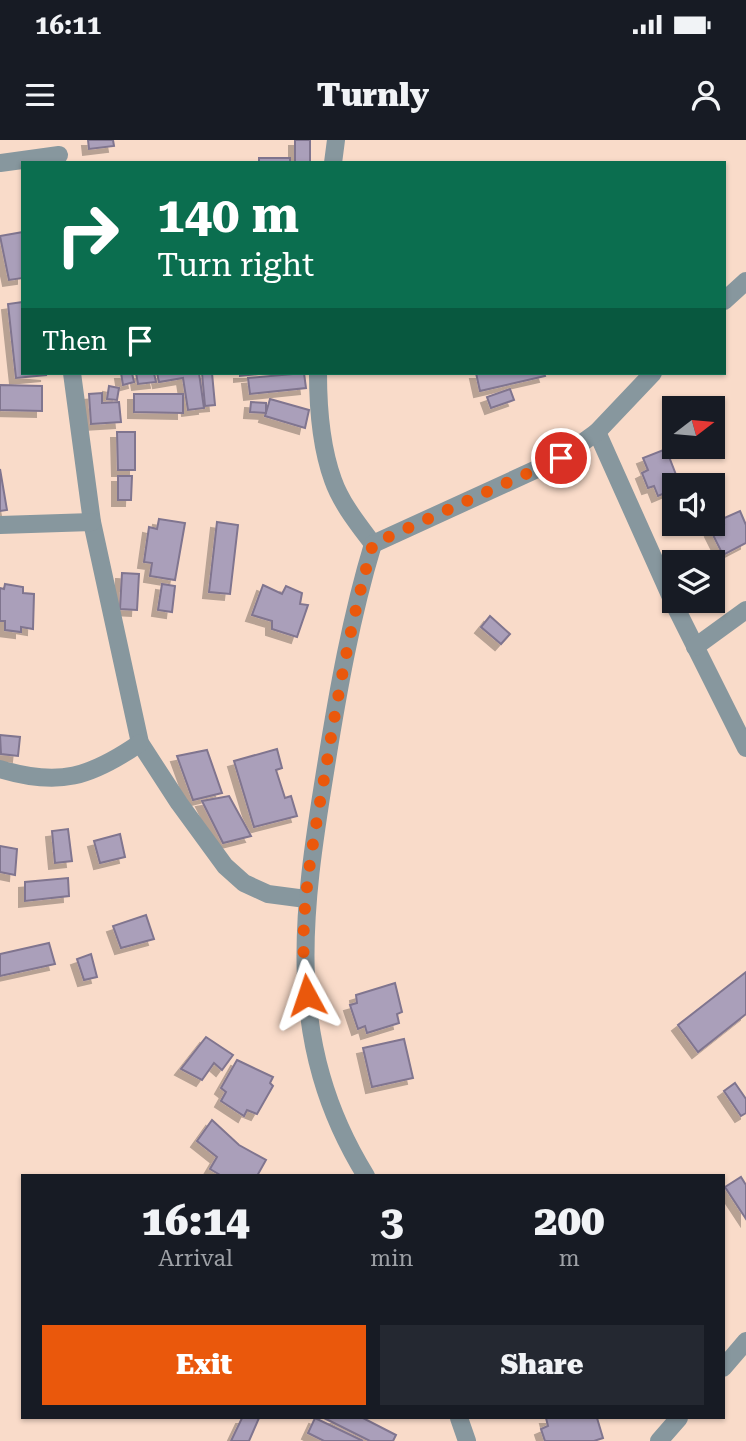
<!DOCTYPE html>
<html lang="en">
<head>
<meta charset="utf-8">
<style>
	body { margin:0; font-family:"Roboto Serif",serif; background:#242831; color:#f1f3f6; height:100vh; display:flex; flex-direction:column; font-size:26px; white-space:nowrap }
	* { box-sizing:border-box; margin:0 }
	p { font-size:23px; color:#9ea1a6 }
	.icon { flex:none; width:38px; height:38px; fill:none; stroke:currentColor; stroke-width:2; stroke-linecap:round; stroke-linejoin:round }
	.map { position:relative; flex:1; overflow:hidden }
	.side { position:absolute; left:21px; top:1034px; width:704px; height:245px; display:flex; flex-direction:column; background:#171b24; border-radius:0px; box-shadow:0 2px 5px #0004 }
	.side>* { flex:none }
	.hud { position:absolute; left:21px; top:21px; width:705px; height:214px; border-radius:0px; box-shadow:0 2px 5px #0004; background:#0b6e4f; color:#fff; overflow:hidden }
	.needle { width:46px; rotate:74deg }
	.tools { position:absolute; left:662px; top:256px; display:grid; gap:14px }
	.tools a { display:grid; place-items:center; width:63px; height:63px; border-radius:0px; background:#171b24; box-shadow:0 2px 5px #0004; font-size:35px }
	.pin { position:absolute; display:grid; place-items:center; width:60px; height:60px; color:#fff; margin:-30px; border:4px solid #fff; border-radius:50%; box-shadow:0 2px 7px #0007 }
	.me { position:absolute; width:77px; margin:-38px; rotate:355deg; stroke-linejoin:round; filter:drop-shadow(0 0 5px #0008) }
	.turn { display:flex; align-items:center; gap:24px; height:147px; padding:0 21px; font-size:32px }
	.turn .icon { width:91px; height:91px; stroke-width:2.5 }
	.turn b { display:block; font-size:49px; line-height:60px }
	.then { display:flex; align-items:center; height:66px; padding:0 21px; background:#0003; gap:14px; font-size:26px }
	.eta { display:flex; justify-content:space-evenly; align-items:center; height:119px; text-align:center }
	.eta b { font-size:42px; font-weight:800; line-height:49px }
	.action { display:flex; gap:14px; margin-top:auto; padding:14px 21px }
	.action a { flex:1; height:80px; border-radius:0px; background:#ea580c; color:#fff; font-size:28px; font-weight:800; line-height:80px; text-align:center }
	.action a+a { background:#242831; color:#f1f3f6 }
	.status { display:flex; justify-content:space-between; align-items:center; height:49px; padding:0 35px; background:#171b24; direction:ltr }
	.status svg { height:19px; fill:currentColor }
	header { display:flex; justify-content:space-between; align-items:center; height:91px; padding:0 21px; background:#171b24; font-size:32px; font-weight:800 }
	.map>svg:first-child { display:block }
	.building { fill:#aa9fba; stroke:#80758f; stroke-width:2; filter:url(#shadow) }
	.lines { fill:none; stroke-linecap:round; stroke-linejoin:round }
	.minor { stroke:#87979e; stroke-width:18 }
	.route { stroke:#ea580c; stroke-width:12; stroke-dasharray:0 21.6 }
</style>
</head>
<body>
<div class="status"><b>16:11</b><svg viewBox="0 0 49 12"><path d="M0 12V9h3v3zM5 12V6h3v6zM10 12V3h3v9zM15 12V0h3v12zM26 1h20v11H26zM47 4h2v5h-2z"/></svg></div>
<header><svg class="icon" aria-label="menu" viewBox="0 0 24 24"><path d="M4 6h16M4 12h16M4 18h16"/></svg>Turnly<svg class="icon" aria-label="person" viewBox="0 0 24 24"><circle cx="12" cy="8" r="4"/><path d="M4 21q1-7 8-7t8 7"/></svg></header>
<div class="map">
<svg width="746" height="1301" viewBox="0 0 746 1301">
	<defs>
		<filter id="shadow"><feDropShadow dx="-6" dy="6" stdDeviation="0" flood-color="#0004"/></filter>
	</defs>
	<rect width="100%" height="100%" fill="#f9dbc9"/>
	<g class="building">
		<polygon points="88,0 113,0 114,6 89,9"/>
		<rect x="295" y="0" width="15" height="23"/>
		<rect x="259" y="18" width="31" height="5"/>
		<polygon points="23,92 23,138 9,140 0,96"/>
		<polygon points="23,162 23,233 47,235 16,238 8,164"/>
		<polygon points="121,233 132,233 134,242 123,245"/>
		<polygon points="136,233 154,233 156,242 138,244"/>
		<polygon points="157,233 199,233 204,268 188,270 183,238 159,242"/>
		<polygon points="202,233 212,233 215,265 205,266"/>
		<polygon points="240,233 268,233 240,236"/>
		<polygon points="304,233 306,248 250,254 248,238"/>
		<polygon points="476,233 544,233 545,236 480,251"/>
		<polygon points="0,245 42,246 42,271 0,270"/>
		<polygon points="109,246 119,248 117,260 107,259"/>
		<polygon points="510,249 514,260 491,268 487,257"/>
		<polygon points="102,253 102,263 119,262 121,282 91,284 89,254"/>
		<polygon points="134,254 183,254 183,273 134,272"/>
		<polygon points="270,259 309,270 305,288 265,276"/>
		<polygon points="251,262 266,263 266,273 250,272"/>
		<polygon points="117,292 135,292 135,330 118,330"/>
		<polygon points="666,309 680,345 674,345 674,349 658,356 654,346 648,348 642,333 648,330 643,318"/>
		<polygon points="0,329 7,370 0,371"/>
		<polygon points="118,336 132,336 131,360 118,360"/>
		<polygon points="740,371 746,385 746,403 723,415 711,391 724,384 722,379"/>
		<polygon points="159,379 185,383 175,440 150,436 152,423 144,422 149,387 157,389"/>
		<polygon points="217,382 238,385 230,454 209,452"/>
		<polygon points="122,433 139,434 137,470 120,469"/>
		<polygon points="5,444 23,447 23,453 34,454 33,489 21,487 21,492 5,490 5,481 0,481 0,448 4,449"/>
		<polygon points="162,444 175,446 172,472 158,470"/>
		<polygon points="263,445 282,454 286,446 302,453 300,464 308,465 297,497 272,489 272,481 252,475"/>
		<polygon points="490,476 510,494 501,504 481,487"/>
		<polygon points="0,595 20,597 18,616 1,614"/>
		<polygon points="277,609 282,628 276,630 285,658 291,656 297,676 254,687 234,621"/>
		<polygon points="207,610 222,653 193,660 177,616"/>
		<polygon points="229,656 251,696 223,703 202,661"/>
		<polygon points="68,689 72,721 55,723 52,691"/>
		<polygon points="120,694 125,717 100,723 94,701"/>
		<polygon points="0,706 17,709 15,735 0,732"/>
		<polygon points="68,738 69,756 25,761 25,742"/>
		<polygon points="146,775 154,799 121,808 113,786"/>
		<polygon points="49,803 55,824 0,836 0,814"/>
		<polygon points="91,814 97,837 84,840 77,819"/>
		<polygon points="746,832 746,874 698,912 678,885"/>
		<polygon points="395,843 402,872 397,874 399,883 367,893 365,886 358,889 350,865 357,863 356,855"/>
		<polygon points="206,897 233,915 222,930 214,923 202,940 181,929"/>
		<polygon points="404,899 413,938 372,947 363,908"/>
		<polygon points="237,920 273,937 270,943 273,946 257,974 247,970 244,976 221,961 226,952 221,948"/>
		<polygon points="735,943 746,959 746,973 741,976 724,951"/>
		<polygon points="212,980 239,1005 266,1020 257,1036 222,1036 210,1029 217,1017 197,1001"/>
		<polygon points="741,1037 746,1045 746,1079 725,1047"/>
		<polygon points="242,1278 259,1278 249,1301 231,1301"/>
		<polygon points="315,1278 363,1301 324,1301 308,1293"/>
		<polygon points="324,1278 363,1278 396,1295 393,1301 370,1301"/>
		<polygon points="546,1278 597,1278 603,1298 594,1301 545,1301 541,1289 548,1286"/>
	</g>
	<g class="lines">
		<g class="minor">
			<polyline points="0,23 59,15"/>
			<polyline points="333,23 336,0"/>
			<polyline points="724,161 746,141"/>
			<polyline points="72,233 92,382 140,603 179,663 225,726 244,743 268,754 306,759"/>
			<path d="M318 233C318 267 321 307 333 340 341 363 358 384 373 404"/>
			<polyline points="597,292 674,464 746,608"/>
			<polyline points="0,385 92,382"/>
			<polyline points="373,404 561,318 597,292 653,233"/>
			<polyline points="695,507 746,470"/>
			<path d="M0 629C59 647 91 637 140 603"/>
			<path d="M366 1036C283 902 302 773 326 626 338 551 351 477 373 404"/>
			<polyline points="723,1228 746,1201"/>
			<polyline points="459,1278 467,1301"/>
			<polyline points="659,1301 679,1278"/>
		</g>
	</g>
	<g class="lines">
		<path class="route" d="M307 855C296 782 313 705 325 633 338 555 351 479 373 404L561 318"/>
	</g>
</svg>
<div class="tools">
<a><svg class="needle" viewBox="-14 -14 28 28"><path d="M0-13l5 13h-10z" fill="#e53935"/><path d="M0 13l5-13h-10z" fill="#9ea1a6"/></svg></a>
<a><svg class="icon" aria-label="sound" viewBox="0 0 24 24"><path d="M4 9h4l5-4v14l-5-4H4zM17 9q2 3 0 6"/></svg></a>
<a><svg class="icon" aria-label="layers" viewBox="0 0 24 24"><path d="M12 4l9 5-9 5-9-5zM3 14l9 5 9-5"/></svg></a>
</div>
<div class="pin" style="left:561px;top:318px;background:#d93025"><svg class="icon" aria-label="arrive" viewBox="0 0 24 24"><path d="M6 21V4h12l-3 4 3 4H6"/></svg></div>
<svg class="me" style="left:307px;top:855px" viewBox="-20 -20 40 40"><path d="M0-17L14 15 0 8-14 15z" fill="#ea580c" stroke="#fff" stroke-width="4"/></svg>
<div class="hud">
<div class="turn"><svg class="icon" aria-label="right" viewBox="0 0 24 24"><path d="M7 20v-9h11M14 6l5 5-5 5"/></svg><div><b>140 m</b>Turn right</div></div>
<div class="then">Then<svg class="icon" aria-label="arrive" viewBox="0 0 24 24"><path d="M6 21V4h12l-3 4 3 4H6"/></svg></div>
</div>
<section class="side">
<div class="eta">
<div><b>16:14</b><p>Arrival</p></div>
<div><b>3</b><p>min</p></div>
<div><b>200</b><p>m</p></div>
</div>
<div class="action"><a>Exit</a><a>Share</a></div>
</section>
</div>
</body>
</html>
